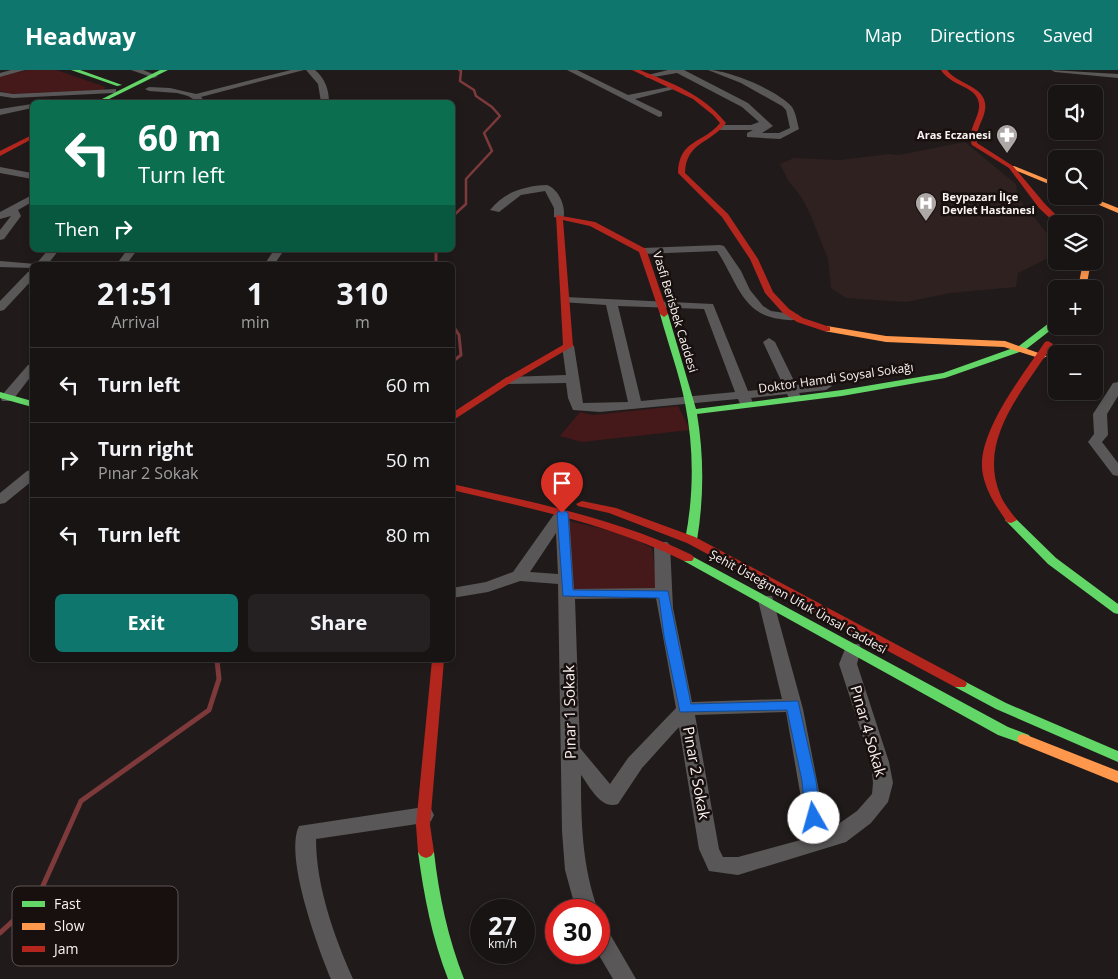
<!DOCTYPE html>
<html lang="en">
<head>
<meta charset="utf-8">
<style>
	body { margin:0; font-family:"Open Sans",sans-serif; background:#252122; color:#f1f3f6; height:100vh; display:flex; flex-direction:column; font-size:19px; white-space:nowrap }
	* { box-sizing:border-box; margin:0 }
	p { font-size:16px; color:#9f9ea0 }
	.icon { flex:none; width:28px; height:28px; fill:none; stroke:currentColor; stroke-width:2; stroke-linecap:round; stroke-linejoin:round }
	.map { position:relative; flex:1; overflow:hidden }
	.panel { position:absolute; left:30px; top:192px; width:425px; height:400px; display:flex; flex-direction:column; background:#181414; border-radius:8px; box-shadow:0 2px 8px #0003,0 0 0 1px #363334 }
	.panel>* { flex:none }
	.guide { position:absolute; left:30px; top:30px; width:425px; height:152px; border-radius:8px; box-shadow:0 2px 8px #0003,0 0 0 1px #363334; background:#0b6e4f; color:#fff; overflow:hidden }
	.tools { position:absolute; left:1048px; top:15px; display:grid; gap:10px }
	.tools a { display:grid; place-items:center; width:55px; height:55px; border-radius:8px; background:#181414; box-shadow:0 2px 8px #0003,0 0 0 1px #363334; font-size:25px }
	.speed { position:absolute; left:470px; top:829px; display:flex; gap:10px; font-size:25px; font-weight:700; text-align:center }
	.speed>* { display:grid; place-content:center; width:65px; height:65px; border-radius:50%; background:#181414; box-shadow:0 2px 8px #0003,0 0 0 1px #363334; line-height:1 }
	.speed small { font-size:12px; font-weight:400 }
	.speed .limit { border:8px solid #d22; background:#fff; color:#111 }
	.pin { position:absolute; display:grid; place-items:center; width:42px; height:42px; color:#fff; margin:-51px -21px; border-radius:50% 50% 50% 0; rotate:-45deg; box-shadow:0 0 5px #0007 }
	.pin .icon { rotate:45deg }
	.me { position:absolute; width:55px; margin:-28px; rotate:353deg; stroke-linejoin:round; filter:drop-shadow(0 0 4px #0008) }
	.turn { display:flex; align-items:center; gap:18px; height:105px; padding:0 25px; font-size:22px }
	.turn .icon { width:65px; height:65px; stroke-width:2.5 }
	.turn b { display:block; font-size:35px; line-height:42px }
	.then { display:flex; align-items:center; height:48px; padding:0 25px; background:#0003; gap:10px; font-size:19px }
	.eta { display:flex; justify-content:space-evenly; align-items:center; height:85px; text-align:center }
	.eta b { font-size:30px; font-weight:700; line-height:35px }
	.cta { display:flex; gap:10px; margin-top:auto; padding:10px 25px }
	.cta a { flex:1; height:58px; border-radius:8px; background:#0f766e; color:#fff; font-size:20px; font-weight:700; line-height:58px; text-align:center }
	.cta a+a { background:#252122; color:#f1f3f6 }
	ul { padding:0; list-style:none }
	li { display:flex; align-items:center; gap:15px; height:75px; padding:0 25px; border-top:1px solid #363334 }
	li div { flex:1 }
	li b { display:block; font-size:19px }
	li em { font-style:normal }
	header { display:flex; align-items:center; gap:30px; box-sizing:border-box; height:70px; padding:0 25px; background:#0f766e; color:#fff }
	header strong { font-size:24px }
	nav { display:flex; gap:28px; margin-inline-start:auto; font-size:18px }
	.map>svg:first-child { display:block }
	.built { fill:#2e2120 }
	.green { fill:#45181a }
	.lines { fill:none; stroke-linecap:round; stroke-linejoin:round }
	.stream-far2 { stroke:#7e393b; stroke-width:2.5 }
	.stream-far1 { stroke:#7e393b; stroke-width:3 }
	.stream { stroke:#7e393b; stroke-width:5 }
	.street { fill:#595757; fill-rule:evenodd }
	.fast { fill:#63d668; fill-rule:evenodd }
	.slow { fill:#ff974d; fill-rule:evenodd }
	.jam { fill:#b3261e; fill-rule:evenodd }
	.route { fill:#1a73e8; stroke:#114b97 }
	.labels { text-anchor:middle; stroke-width:5; stroke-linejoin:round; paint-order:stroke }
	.far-poi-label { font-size:11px; font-weight:bold; fill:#f9f2f1; stroke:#18100f; text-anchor:end }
	.street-label { font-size:12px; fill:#f9f2f1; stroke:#18100f }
	.near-street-label { font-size:15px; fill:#f9f2f1; stroke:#18100f }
	.key { fill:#18100f; stroke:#5c5453; stroke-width:1 }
	.key-label { font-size:14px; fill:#f9f2f1 }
</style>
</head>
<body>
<header>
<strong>Headway</strong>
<nav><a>Map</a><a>Directions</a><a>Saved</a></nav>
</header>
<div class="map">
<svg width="1118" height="909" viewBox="0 0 1118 909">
	<rect width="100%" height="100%" fill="#201b1a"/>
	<polygon class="built" points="965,72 1016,114 1018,128 1056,174 1054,185 1018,203 1016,217 950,223 907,232 846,228 831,218 828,189 810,144 802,128 788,110 780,94 794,88 840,90 889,84 899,85"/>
	<g class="green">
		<polygon points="27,0 56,0 106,17 103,20 10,24 0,21 0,7"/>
		<polygon points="678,336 690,360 582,372 560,366 580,342 593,345"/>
		<polygon points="569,451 624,464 652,478 658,521 572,519"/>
	</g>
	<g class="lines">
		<polyline class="stream-far2" points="453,146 466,134 466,109 492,81 484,63 500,46 492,37 476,26 474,20 460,11 461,1 459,0"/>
		<g class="stream-far1">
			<polyline points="452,147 454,145"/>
			<polyline points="436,180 436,195"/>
			<polyline points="452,254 459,265 461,285 452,292"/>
		</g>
		<polyline class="stream" points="0,863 37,829 81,731 209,640 219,609 217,590"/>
		<g class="street">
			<polygon points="11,0 25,0 0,7 0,3"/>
			<polygon points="131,0 143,0 158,6 154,8"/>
			<polygon points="291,0 304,0 201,27 206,32 198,32 188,26 177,23 149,21 145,19 149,17 170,18 196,24"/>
			<path d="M306 0H315C325 8 329 20 329 32H321L318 14Z"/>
			<polygon points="567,0 577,0 628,25 674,16 678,18 635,29 662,42 662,46 659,47"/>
			<path d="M668 0H684L748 33 773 56 762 63H779L790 58 786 40 782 36 741 13 708 0C729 0 779 21 792 37 796 43 797 52 799 59L780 69 747 67V63L753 60H717V56L720 55H751L759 52 742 37 677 3 648 8 644 6Z"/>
			<polygon points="1051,0 1118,4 1118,8 1055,2"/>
			<polygon points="116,19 116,23 113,23 13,28 0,26 0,22 13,24"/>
			<polygon points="32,34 32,38 0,45 0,39"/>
			<polygon points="0,97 32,103 32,109 0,103"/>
			<path d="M547 115C559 119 567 138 563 149L554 147V138L545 121 521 125 499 142 490 140C504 122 524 116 547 115Z"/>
			<polygon points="32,125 32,132 18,140 21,146 4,169 0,170 0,160 11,146 0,149 0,142"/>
			<path d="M720 175 724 176 741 201 750 220 763 236 771 241 799 245V249C793 251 786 250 780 249 742 245 736 209 717 181L643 184 638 181 643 178Z"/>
			<polygon points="48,180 59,180 47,195 32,195 32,198 0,197 0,191 36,194"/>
			<polygon points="127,180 137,180 126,195 116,195"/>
			<polygon points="274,180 284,180 274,195 264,195"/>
			<polygon points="32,201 32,210 4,240 0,241 0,231 28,202"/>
			<path d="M565 227 713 234 748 321 784 317 763 272 769 268 775 272 796 315 826 312 832 316 826 320 799 323 801 327 795 331 790 330 787 324 751 328 753 333 746 337 741 336 738 329 600 342 573 340 568 328 566 313 503 314 501 311 507 307 566 305 562 276 568 272 574 276 583 333 628 332 606 235 561 232V228ZM618 236 704 239 735 322 641 331Z"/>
			<polygon points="32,294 32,305 12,331 2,331 1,328 2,325 28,295"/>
			<polygon points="1118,312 1118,326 1107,344 1108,365 1102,372 1118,393 1118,406 1113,405 1088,372 1094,364 1093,344 1113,313"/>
			<polygon points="32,400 32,411 5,433 0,434 0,423 27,401"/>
			<path d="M562 438 569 443 574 519 655 518 654 475 657 472H667L670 475 673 538 692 632 782 629 758 530 760 526H772L803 639 827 762 857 741 872 724 873 713 871 692 839 594 847 574H859L861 578 857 594 889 692 893 713 888 732 871 753 846 772 738 805 709 801 699 779 679 657 642 698 618 734C601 740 590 717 581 705 581 752 582 796 598 840H576L565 800 562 761 558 514 520 511 488 522 452 528V518L486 512 513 502 557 440ZM556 463 558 504 530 502ZM656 528 676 638 628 688 610 714 580 678 575 529ZM786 642 808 768 738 787H723L719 779 695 645Z"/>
			<path d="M424 737 431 739 434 745 431 751 424 753 316 769C316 816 334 866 353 909H331C318 878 284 786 299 756Z"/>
			<polygon points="599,856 607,859 636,909 613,909 597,882"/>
		</g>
		<g class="fast">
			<polygon points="71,0 80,0 122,15 117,16"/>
			<polygon points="160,0 168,0 103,32 96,32"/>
			<path d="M664 241 668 244 696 339 842 320 943 303 1019 276 1053 250 1056 249V256L1025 280 945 308 842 326 697 344C704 386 704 428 697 470L691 474 685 470C694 425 694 378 685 333 679 303 668 274 660 244Z"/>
			<polygon points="0,322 32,331 32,337 0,328"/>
			<polygon points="1011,447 1015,448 1056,488 1118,534 1118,544 1114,543 1048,494 1007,452 1005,450 1007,448"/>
			<polygon points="688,484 1008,657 1029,665 1031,669 1029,673 1024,674 998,665 684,491 682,488 684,485"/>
			<polygon points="960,609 1006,633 1118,681 1118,692 996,639 955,617 953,614 955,611"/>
			<path d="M426 776 431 778 434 782C439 826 448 868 464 909H448C432 868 424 826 418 782L421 778Z"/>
		</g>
		<g class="slow">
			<polygon points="1010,96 1014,96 1056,113 1056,117 1010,98"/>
			<polygon points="1078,126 1088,126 1118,138 1118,143"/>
			<polygon points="1083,191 1091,191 1086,219 1078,219"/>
			<polygon points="827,256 886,266 1005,271 1047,286 1042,289 1004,277 886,272 824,261 824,257"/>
			<polygon points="1024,664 1118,701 1118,713 1019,673 1017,669 1019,665"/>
		</g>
		<g class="jam">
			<path d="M632 0H640C671 13 703 24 725 52L726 53C710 74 686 72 685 103L728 144 758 189 773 222 789 239 803 248 830 257V261H824L797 252 783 243 765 223 750 189 722 147 678 103C679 69 703 74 720 53L713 45 693 29Z"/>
			<path d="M941 0H947C957 15 989 16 985 40 983 52 975 59 977 73L1013 96 1045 134 1065 154H1056L1039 138 1009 98 972 75C965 57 987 42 976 26 968 15 951 15 941 0Z"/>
			<polygon points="32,65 32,69 0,86 0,81"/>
			<polygon points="556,145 595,152 646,179 668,244 664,247 660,244 639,182 590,156 563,150 573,276 510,313 452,351 452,343 504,309 563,275"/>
			<path d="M1048 271 1053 274C1025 319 977 368 1000 424 1003 433 1011 442 1017 450L1011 453 1007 452C997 437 987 424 983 405 974 365 1024 304 1045 272Z"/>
			<path d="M452 414C535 433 616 448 692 485L694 488 692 491H684C610 454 532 439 452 420Z"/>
			<polygon points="582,431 616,438 695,467 965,611 967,614 965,617 955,617 687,473 609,443 578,436 576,434"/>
			<polygon points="432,590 444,590 430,755 434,782 431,786 426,788 421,786 418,782 416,755"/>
		</g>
	</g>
	<polygon class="route" points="562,439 568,443 573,520 668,521 691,634 798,631 816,711 821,748 819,753 814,755 808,753 806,748 802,711 787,640 680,642 664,566 659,528 563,526 557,443"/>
	<defs>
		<g id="pharmacy-pin" transform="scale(1.125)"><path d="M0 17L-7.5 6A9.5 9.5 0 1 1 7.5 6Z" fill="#ada7a6" stroke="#18100f"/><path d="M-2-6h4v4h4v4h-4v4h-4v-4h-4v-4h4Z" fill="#fff"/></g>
		<g id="hospital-pin" transform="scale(1.125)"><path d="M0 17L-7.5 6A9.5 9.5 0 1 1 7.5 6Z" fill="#ada7a6" stroke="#18100f"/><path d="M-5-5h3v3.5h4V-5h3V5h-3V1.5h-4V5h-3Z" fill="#fff"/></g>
	</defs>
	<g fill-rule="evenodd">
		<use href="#pharmacy-pin" x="1007" y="65"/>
		<use href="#hospital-pin" x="926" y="133"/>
	</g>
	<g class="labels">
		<g class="far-poi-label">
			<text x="991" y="69">Aras Eczanesi</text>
			<text x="942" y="131" text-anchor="start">Beypazarı İlçe<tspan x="942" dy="13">Devlet Hastanesi</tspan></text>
		</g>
		<g class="street-label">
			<text transform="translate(675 242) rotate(73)" y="4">Vasfi Berisbek Caddesi</text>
			<text transform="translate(836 308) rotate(-8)" y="4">Doktor Hamdi Soysal Sokağı</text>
			<text transform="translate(798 532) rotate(29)" y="4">Şehit Üsteğmen Ufuk Ünsal Caddesi</text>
		</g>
		<g class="near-street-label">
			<text transform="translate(570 642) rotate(-91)" y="5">Pınar 1 Sokak</text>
			<text transform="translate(868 661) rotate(74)" y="5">Pınar 4 Sokak</text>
			<text transform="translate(696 703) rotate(80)" y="5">Pınar 2 Sokak</text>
		</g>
	</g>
	<rect x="12" y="816" width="166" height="80" rx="8" class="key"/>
	<rect x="22" y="831" width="23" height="6" fill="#63d668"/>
	<rect x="22" y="853" width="23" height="7" fill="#ff974d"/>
	<rect x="22" y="876" width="23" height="6" fill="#b3261e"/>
	<g class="key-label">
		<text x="54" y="839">Fast</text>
		<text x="54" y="861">Slow</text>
		<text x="54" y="884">Jam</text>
	</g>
</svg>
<div class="tools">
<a><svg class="icon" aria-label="sound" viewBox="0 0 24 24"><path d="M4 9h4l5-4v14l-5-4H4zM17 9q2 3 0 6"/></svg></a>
<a><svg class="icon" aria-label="search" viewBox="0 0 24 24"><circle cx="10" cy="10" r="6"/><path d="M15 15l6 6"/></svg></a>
<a><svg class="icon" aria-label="layers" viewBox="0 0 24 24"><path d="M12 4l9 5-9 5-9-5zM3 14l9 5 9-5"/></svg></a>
<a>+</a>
<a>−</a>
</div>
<div class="speed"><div>27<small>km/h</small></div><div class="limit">30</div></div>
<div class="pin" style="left:562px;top:443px;background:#d93025"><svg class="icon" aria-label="arrive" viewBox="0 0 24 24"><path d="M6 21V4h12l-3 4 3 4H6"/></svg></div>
<svg class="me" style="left:814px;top:748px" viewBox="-20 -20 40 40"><circle r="19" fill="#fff"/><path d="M0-13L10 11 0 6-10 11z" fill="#1a73e8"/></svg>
<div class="guide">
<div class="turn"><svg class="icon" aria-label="left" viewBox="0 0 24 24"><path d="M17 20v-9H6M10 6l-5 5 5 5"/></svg><div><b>60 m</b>Turn left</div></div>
<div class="then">Then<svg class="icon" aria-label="right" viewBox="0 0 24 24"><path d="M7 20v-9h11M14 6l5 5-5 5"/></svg></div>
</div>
<section class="panel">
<div class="eta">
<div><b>21:51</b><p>Arrival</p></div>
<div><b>1</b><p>min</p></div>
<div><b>310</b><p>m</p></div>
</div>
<ul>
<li><svg class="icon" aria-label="left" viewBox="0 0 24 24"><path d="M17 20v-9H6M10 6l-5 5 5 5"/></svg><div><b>Turn left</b></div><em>60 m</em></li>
<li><svg class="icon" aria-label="right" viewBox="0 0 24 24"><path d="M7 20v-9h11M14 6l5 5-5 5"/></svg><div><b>Turn right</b><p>Pınar 2 Sokak</p></div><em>50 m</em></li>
<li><svg class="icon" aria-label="left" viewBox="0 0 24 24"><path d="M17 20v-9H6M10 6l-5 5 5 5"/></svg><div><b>Turn left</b></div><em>80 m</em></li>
</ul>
<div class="cta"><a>Exit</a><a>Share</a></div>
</section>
</div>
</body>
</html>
